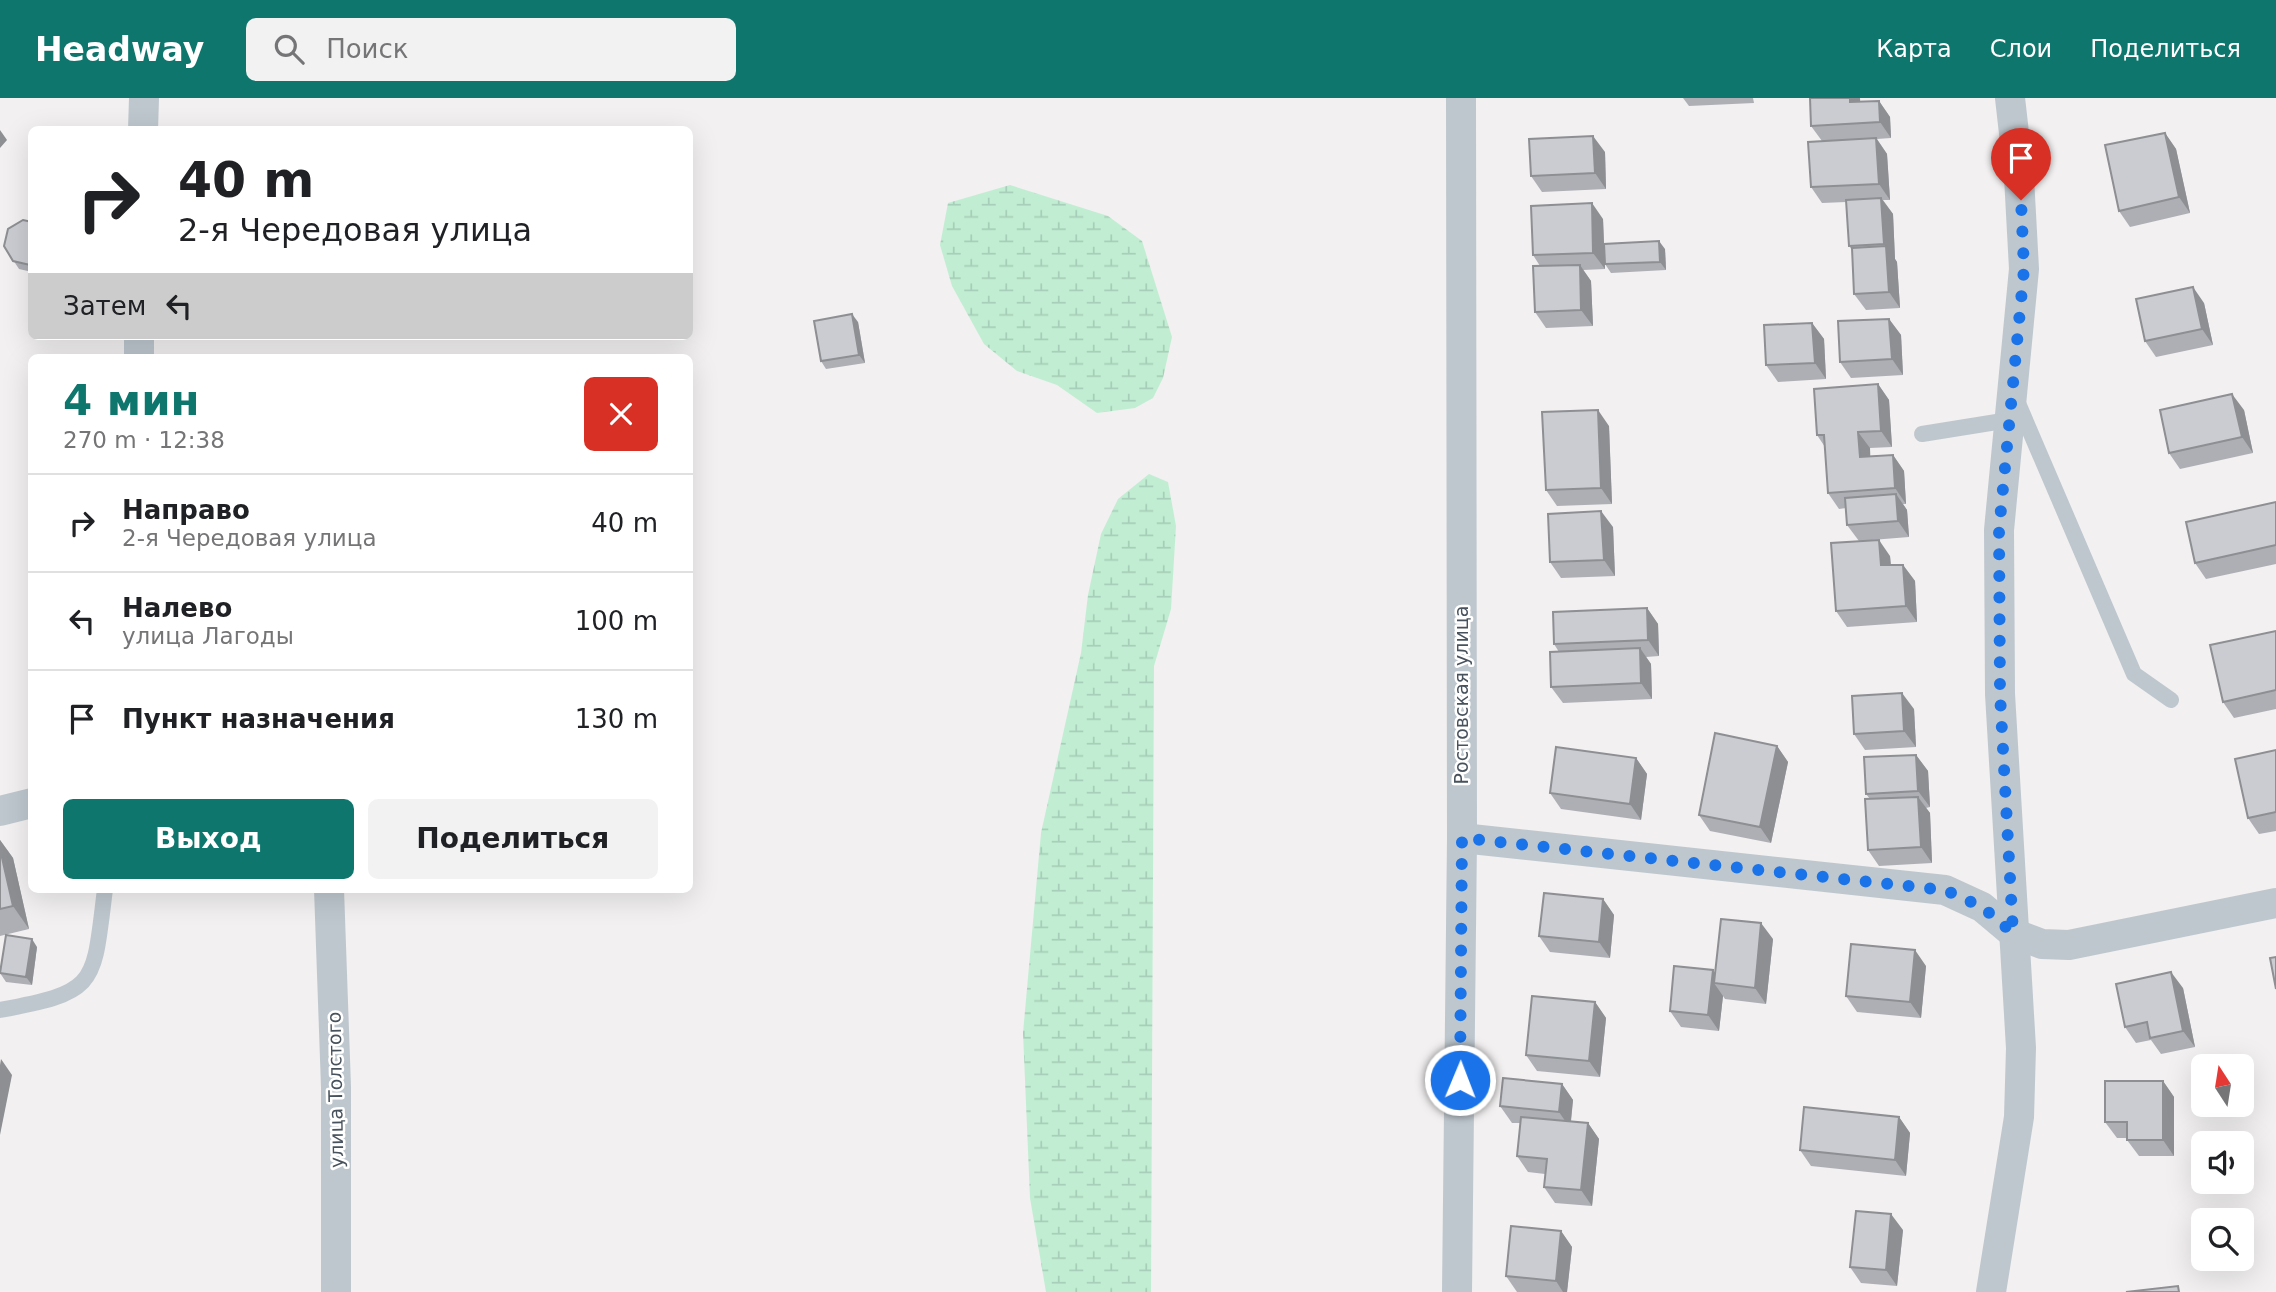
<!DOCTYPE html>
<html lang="ru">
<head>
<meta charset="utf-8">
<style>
	body { margin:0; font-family:"DejaVu Sans",sans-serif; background:#f2f2f2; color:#202124; height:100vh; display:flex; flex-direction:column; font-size:26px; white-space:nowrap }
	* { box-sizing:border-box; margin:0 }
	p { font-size:23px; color:#757577 }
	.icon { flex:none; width:38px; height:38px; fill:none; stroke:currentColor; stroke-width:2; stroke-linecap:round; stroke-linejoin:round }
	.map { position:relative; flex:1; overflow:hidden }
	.side { position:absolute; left:28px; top:256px; width:665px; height:539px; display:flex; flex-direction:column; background:#fff; border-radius:10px; box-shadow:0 7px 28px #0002 }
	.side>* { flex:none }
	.top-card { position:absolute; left:28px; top:28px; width:665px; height:214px; border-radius:10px; box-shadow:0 7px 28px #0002; background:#fff; color:#202124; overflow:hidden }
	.needle { width:46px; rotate:348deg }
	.controls { position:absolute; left:2191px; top:956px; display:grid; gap:14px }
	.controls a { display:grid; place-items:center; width:63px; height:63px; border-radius:10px; background:#fff; box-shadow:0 7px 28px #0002; font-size:35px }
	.pin { position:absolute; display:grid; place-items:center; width:60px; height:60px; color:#fff; margin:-72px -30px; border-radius:50% 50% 50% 0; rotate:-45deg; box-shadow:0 0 7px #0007 }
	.pin .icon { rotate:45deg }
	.me { position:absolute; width:77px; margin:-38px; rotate:1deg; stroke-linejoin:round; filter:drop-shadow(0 0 5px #0008) }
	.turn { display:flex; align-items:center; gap:24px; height:147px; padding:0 35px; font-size:32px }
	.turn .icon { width:91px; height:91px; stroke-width:2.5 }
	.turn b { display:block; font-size:49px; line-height:60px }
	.then { display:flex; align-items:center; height:66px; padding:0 35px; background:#0003; gap:14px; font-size:26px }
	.round { display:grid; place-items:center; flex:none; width:74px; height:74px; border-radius:10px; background:#f2f2f2 }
	.overview { display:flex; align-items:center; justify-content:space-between; height:119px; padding:0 35px }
	h1 { font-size:42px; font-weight:600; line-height:52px; color:#0f766e }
	.button { display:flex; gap:14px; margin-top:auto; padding:14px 35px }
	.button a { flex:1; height:80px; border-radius:10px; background:#0f766e; color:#fff; font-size:28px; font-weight:600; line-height:80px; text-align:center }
	.button a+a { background:#f2f2f2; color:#202124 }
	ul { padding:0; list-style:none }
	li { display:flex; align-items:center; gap:21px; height:98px; padding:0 35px; border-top:2px solid #e0e0e0 }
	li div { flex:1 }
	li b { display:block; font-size:26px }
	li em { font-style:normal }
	header { display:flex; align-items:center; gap:42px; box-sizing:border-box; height:98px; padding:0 35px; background:#0f766e; color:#fff }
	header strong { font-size:33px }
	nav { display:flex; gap:38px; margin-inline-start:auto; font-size:24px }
	.search { width:490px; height:63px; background:#f2f2f2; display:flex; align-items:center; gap:18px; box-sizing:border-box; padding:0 24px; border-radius:10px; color:#757577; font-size:26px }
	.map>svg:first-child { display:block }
	.wetland { fill:url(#wetland-marsh) }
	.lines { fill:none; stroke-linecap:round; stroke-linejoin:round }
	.service { stroke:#bec7ce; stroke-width:16 }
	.minor { stroke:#bec7ce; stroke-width:30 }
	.wall { fill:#aeafb5 }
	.shaded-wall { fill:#8d8f93 }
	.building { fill:#caccd2; stroke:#8d8f93; stroke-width:2 }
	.route { stroke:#1a73e8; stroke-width:12; stroke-dasharray:0 21.6 }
	.labels { text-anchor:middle; stroke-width:5; stroke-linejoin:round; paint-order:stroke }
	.street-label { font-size:19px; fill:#48525d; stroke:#fff }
</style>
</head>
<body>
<header>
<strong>Headway</strong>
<div class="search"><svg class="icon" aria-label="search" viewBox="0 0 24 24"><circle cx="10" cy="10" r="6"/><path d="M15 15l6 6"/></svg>Поиск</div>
<nav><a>Карта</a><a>Слои</a><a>Поделиться</a></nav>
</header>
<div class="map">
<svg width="2276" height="1194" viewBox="0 0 2276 1194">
	<defs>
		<pattern id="wetland-marsh" width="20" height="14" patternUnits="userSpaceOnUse" patternTransform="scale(1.75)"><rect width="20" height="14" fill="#c1eed3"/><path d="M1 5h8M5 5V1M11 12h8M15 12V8" fill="none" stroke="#a7ceb8"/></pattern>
	</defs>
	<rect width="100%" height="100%" fill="#f2f0f0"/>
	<g class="wetland">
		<polygon points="1010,87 1108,118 1142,143 1172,239 1163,280 1153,300 1135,310 1097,315 1057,287 1017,273 984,246 952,188 940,147 948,105"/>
		<polygon points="1149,376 1168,384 1176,428 1171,511 1154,568 1151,1194 1046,1194 1030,1100 1023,935 1041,735 1081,555 1088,497 1101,436 1118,401"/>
	</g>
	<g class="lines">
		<g class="service">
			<polyline points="2017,303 2134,576 2171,602"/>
			<polyline points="1922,336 2009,322"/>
			<path d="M0 912C99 894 93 887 105 791"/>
		</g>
		<g class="minor">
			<polyline points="143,32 144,0"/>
			<polyline points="139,259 139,238"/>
			<polyline points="0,713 32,705"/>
			<polyline points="1462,740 1945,792 1982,809 2013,835 2042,846 2069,847 2276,805"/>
			<polyline points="329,791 336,989 336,1194"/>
			<polyline points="1457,1194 1462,740 1461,0"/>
			<polyline points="1991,1194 2019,1019 2021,950 2000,596 1999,432 2024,171 2019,79 2010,0"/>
		</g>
	</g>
	<g class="wall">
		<polygon points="1683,0 1753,0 1754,5 1689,8"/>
		<polygon points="1860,0 1860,4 1879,3 1890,19 1891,40 1877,41 1887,56 1890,102 1883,102 1893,116 1895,161 1897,164 1900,210 1866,212 1854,196 1852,152 1849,148 1846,104 1822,105 1811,89 1822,43 1811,28"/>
		<polygon points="2165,35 2176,51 2190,115 2130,129 2119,113"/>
		<polygon points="1605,54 1606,91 1542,94 1531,78"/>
		<polygon points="1603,121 1605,171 1583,172 1591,183 1593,228 1546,230 1535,214 1540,168 1533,157"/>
		<polygon points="32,124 32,174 19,171 4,148"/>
		<polygon points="1665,151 1666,172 1611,175 1605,166"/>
		<polygon points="2204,205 2213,247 2156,259 2145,243"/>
		<polygon points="1889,221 1901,237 1903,277 1851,280 1840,264"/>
		<polygon points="858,224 865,265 826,271 821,263"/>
		<polygon points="1812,225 1824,241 1826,281 1778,284 1766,267"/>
		<polygon points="1878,286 1889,302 1892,349 1870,350 1870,358 1893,357 1904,373 1906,406 1903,406 1907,412 1909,439 1859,443 1847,427 1846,410 1839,411 1828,395 1825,349 1817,337"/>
		<polygon points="2244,312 2253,355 2180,371 2169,355"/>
		<polygon points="1609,328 1612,406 1557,408 1546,392"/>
		<polygon points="2276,404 2276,466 2206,481 2195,465"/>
		<polygon points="1613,429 1615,478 1561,480 1550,464"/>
		<polygon points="1890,458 1891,467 1903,467 1915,483 1917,524 1847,529 1836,513"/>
		<polygon points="1647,510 1658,526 1659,558 1646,559 1651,566 1652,601 1563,605 1551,589 1559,554 1554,546"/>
		<polygon points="2276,533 2276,611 2234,620 2223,604"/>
		<polygon points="1914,611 1916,649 1865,652 1854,636"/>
		<polygon points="1777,648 1788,664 1771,745 1710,733 1699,717"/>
		<polygon points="2276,652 2276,733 2259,736 2248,720"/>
		<polygon points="1916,657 1928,673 1930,709 1926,710 1930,715 1932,765 1879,768 1868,752 1870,701 1866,696"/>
		<polygon points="1636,660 1647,676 1641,722 1561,711 1550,695"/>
		<polygon points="0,742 13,760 29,831 0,838"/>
		<polygon points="1603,801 1614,817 1610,860 1550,854 1539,838"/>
		<polygon points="1773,841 1766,906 1725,901 1723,898 1719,933 1681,929 1670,913 1713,872 1715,875"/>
		<polygon points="37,849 32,887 6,884 0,875"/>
		<polygon points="1926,868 1921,920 1857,914 1846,898"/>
		<polygon points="2183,890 2195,949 2161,956 2151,942 2136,945 2125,929"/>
		<polygon points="1595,904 1606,920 1600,979 1537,973 1526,957"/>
		<polygon points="2163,983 2174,999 2174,1058 2139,1058 2127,1042 2127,1040 2117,1040 2105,1024"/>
		<polygon points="1562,986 1573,1002 1571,1024 1588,1025 1599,1041 1592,1108 1555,1105 1544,1089 1545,1076 1528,1074 1517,1058 1520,1025 1512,1025 1500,1008"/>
		<polygon points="1899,1019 1910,1035 1906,1078 1811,1068 1800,1052"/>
		<polygon points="1903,1132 1897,1188 1861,1185 1850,1169"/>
		<polygon points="1561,1133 1572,1149 1567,1194 1517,1194 1506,1178"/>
	</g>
	<g class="shaded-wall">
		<polygon points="1850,0 1860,0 1861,21 1850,4"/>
		<polygon points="1879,3 1890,19 1891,40 1880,24"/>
		<polygon points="0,32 7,42 0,50"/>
		<polygon points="2165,35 2176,51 2190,115 2179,99"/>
		<polygon points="1593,38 1605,54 1606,91 1595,75"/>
		<polygon points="1876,40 1887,56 1890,102 1879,86"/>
		<polygon points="1881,100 1893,116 1895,161 1897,164 1900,210 1889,194 1886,149 1884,146"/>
		<polygon points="1592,105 1603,121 1605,171 1593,155"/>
		<polygon points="1659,143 1665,151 1666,172 1660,164"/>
		<polygon points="1580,167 1591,183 1593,228 1581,212"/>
		<polygon points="2193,189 2204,205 2213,247 2202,231"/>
		<polygon points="852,216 858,224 865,265 859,257"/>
		<polygon points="1889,221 1901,237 1903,277 1892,261"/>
		<polygon points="1812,225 1824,241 1826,281 1815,265"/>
		<polygon points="1878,286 1889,302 1892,349 1881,333"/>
		<polygon points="2232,296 2244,312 2253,355 2242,339"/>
		<polygon points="1598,312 1609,328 1612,406 1601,390"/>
		<polygon points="1858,334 1870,350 1871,375 1860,359"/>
		<polygon points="1893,357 1904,373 1906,406 1895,390"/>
		<polygon points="1896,396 1907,412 1909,439 1898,423"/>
		<polygon points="1601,413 1613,429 1615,478 1604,462"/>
		<polygon points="1879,442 1890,458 1892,483 1881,467"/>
		<polygon points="1903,467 1915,483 1917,524 1906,508"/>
		<polygon points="1647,510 1658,526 1659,558 1648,542"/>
		<polygon points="1640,550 1651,566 1652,601 1641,585"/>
		<polygon points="1902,595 1914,611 1916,649 1904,633"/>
		<polygon points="1777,648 1788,664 1771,745 1760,729"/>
		<polygon points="1916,657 1928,673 1930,709 1918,693"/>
		<polygon points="1636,660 1647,676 1641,722 1630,706"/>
		<polygon points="1918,699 1930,715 1932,765 1921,749"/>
		<polygon points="0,742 13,760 29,831 13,808 0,751"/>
		<polygon points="1603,801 1614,817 1610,860 1599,844"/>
		<polygon points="1761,825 1773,841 1766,906 1755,890"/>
		<polygon points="32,841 37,849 32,887 26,879"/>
		<polygon points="1915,852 1926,868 1921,920 1910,904"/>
		<polygon points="1713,872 1722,886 1714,885 1723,898 1719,933 1708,917"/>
		<polygon points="2171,874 2183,890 2195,949 2183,933"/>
		<polygon points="1595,904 1606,920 1600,979 1589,963"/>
		<polygon points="1,961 12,977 0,1037 0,967"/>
		<polygon points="2163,983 2174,999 2174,1058 2163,1042"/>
		<polygon points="1562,986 1573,1002 1570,1030 1559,1014"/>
		<polygon points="1899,1019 1910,1035 1906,1078 1895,1062"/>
		<polygon points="1588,1025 1599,1041 1592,1108 1581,1092"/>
		<polygon points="1891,1116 1903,1132 1897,1188 1886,1172"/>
		<polygon points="1561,1133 1572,1149 1567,1194 1563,1194 1556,1183"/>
	</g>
	<g class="building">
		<polygon points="1810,0 1850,0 1850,4 1879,3 1880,24 1811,28"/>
		<polygon points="2165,35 2179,99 2119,113 2105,47"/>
		<polygon points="1593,38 1595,75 1531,78 1529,41"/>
		<polygon points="1876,40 1879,86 1811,89 1808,44"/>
		<polygon points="1881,100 1884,146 1849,148 1846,102"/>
		<polygon points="1592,105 1593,155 1533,157 1531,108"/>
		<polygon points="23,122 32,124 32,166 30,167 13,163 4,148 8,131"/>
		<polygon points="1659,143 1660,164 1605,166 1604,146"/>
		<polygon points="1886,148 1889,194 1854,196 1852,150"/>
		<polygon points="1580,167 1581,212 1535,214 1533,168"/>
		<polygon points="2193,189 2202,231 2145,243 2136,201"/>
		<polygon points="852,216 859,257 821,263 814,223"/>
		<polygon points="1889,221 1892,261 1840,264 1838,223"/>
		<polygon points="1812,225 1815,265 1766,267 1764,227"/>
		<polygon points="1878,286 1881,333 1858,334 1860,359 1893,357 1895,390 1828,395 1824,337 1817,337 1814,291"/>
		<polygon points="2232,296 2242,339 2169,355 2160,312"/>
		<polygon points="1598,312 1601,390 1546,392 1542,314"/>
		<polygon points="1896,396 1898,423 1847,427 1845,400"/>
		<polygon points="2276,404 2276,447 2195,465 2186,424"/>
		<polygon points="1601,413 1604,462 1550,464 1548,416"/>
		<polygon points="1879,442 1881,467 1903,467 1906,508 1836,513 1831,445"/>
		<polygon points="1647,510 1648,542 1554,546 1553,514"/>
		<polygon points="2276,533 2276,592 2223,604 2210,547"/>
		<polygon points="1640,550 1641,585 1551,589 1550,554"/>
		<polygon points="1902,595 1904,633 1854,636 1852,598"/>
		<polygon points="1715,635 1777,648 1760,729 1699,717"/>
		<polygon points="1556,649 1636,660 1630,706 1550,695"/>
		<polygon points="2276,652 2276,714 2248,720 2235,661"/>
		<polygon points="1916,657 1918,693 1866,696 1864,659"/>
		<polygon points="1918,699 1921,749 1868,752 1865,701"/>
		<polygon points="0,751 13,808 0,811"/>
		<polygon points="1544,795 1603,801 1599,844 1539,838"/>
		<polygon points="1721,821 1761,825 1755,890 1714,885"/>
		<polygon points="6,837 32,841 26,879 0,875"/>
		<polygon points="1851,846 1915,852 1910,904 1846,898"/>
		<polygon points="2276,859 2276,891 2270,860"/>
		<polygon points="1674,868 1713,872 1708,917 1670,913"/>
		<polygon points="2171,874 2183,933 2150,940 2147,924 2125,929 2116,886"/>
		<polygon points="1532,898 1595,904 1589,963 1526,957"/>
		<polygon points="1503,980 1562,986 1559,1014 1500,1008"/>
		<polygon points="2105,983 2163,983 2163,1042 2127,1042 2127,1024 2105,1024"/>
		<polygon points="1804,1009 1899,1019 1895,1062 1800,1052"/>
		<polygon points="1521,1019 1588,1025 1581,1092 1544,1089 1547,1061 1517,1058"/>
		<polygon points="1856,1113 1891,1116 1886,1172 1850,1169"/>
		<polygon points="1511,1128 1561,1133 1556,1183 1506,1178"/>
		<polygon points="2178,1188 2179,1194 2126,1194"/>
	</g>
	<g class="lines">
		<polyline class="route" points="1460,982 1462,740 1945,792 1982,809 2013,835 2000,596 1999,432 2024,171 2021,102"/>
	</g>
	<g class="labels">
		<g class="street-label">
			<text transform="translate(1461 597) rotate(-90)" y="7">Ростовская улица</text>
			<text transform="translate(335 992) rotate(-91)" y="7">улица Толстого</text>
		</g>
	</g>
</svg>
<div class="controls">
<a><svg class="needle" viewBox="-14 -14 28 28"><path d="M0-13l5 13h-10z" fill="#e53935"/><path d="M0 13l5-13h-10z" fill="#757577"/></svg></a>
<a><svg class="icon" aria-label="sound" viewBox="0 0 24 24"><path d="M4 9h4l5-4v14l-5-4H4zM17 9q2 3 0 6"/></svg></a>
<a><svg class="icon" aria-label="search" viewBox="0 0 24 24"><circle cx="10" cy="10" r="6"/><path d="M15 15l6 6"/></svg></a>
</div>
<div class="pin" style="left:2021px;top:102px;background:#d93025"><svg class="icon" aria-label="arrive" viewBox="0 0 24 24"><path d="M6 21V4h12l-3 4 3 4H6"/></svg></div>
<svg class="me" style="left:1460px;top:982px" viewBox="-20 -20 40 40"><circle r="17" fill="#1a73e8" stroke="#fff" stroke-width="3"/><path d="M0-11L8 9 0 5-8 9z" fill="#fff"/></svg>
<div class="top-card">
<div class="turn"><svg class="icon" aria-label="right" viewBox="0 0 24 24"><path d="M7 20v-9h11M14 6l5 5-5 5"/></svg><div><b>40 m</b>2-я Чередовая улица</div></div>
<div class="then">Затем<svg class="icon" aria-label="left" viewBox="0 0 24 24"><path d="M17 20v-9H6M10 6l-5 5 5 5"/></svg></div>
</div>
<section class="side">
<div class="overview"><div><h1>4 мин</h1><p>270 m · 12:38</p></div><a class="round" style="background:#d93025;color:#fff"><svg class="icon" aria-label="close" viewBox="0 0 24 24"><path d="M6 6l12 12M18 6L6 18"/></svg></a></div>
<ul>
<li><svg class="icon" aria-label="right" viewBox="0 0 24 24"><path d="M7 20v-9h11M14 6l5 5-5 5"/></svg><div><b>Направо</b><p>2-я Чередовая улица</p></div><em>40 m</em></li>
<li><svg class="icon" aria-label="left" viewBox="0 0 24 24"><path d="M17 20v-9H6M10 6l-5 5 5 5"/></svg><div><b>Налево</b><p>улица Лагоды</p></div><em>100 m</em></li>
<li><svg class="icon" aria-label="arrive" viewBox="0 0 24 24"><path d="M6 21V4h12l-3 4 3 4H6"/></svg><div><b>Пункт назначения</b></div><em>130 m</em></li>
</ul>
<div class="button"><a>Выход</a><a>Поделиться</a></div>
</section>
</div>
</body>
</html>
